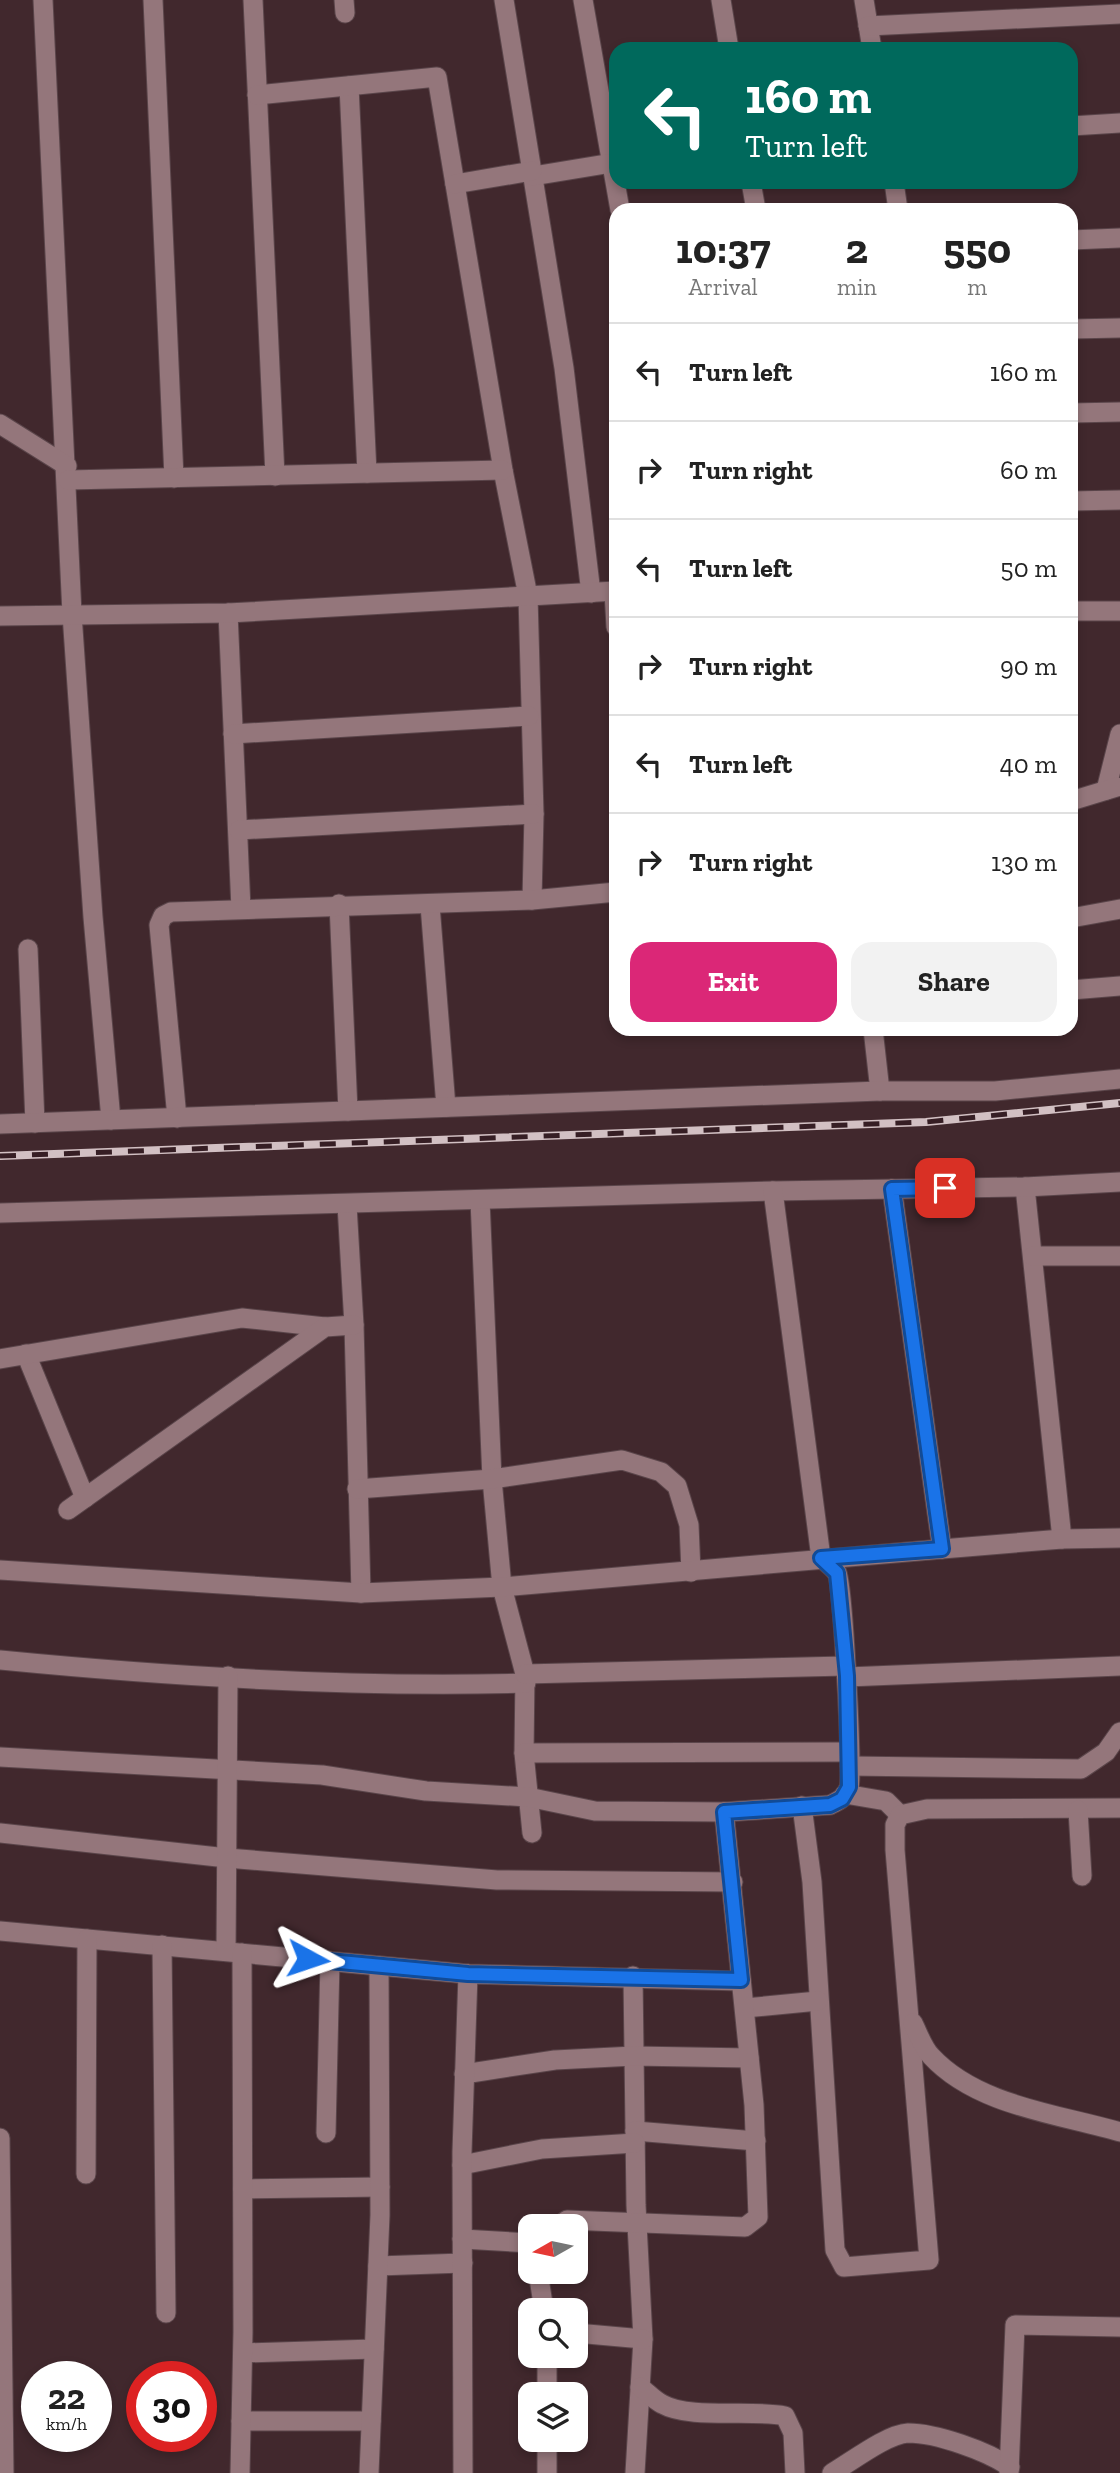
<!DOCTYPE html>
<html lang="en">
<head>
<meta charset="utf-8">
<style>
	body { margin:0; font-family:"Zilla Slab",serif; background:#f2f2f2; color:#222; height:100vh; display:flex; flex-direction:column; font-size:26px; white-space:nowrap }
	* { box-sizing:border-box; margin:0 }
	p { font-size:23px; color:#767676 }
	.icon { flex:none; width:38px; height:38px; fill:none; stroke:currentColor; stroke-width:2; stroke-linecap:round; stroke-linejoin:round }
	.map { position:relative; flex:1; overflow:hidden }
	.details { position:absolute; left:609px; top:203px; width:469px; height:833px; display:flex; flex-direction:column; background:#fff; border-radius:21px; box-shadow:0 4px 10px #0003 }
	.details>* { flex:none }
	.top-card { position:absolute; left:609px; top:42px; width:469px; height:147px; border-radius:21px; box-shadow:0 4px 10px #0003; background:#00695c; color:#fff; overflow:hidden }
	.needle { width:46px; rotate:261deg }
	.tools { position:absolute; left:518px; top:2214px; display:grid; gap:14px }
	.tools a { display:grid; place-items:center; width:70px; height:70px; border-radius:14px; background:#fff; box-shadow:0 4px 10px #0003; font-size:35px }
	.speed { position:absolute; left:21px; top:2361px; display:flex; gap:14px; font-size:35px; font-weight:700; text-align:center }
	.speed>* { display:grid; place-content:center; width:91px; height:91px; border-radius:50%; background:#fff; box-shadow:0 4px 10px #0003; line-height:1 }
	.speed small { font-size:18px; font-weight:400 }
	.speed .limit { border:10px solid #d22; background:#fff; color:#111 }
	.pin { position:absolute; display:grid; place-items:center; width:60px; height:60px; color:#fff; margin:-30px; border-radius:14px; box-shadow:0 4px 10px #0006 }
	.me { position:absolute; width:77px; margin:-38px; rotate:95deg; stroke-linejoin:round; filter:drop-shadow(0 0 5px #0008) }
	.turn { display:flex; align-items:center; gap:24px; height:147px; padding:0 21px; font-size:32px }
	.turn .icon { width:91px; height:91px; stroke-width:2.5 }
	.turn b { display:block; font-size:49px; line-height:60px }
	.eta { display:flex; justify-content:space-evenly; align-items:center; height:119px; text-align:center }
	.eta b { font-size:42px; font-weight:700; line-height:49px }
	.cta { display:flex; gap:14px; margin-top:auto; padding:14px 21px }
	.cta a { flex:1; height:80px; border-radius:21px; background:#db2777; color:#fff; font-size:28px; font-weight:700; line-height:80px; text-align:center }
	.cta a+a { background:#f2f2f2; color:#222 }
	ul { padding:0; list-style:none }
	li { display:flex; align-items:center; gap:21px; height:98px; padding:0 21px; border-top:2px solid #e0e0e0 }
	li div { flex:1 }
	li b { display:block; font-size:26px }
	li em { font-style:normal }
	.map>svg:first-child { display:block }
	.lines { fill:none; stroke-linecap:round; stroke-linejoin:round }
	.street-casing { stroke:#5a454a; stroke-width:21 }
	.street { stroke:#94767b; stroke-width:19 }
	.rail-casing { stroke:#d2c0c3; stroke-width:8 }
	.rail { stroke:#361e24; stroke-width:5; stroke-dasharray:16; stroke-linecap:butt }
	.route-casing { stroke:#114b97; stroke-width:18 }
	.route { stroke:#1a73e8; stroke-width:12 }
</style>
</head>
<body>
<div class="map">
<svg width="1120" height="2473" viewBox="0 0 1120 2473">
	<rect width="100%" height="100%" fill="#41282d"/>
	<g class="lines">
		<g class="street-casing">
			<g id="street">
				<polyline points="43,0 72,614 93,917 111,1120"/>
				<polyline points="153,0 174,478"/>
				<polyline points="253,0 275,476"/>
				<polyline points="344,0 345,13"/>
				<polyline points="504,0 564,368 591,593"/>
				<polyline points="583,0 620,210"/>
				<polyline points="721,0 729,49"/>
				<polyline points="864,0 872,49"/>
				<polyline points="868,26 1120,14"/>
				<polyline points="349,86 367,473"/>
				<polyline points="257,95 437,77 503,470 528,596 534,814 532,900"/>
				<polyline points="1071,126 1120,123"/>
				<polyline points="533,176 612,163"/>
				<polyline points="751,182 756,210"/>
				<polyline points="894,182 898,210"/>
				<polyline points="455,184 532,171"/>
				<polyline points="1071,240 1120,238"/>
				<polyline points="1071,329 1120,328"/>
				<polyline points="1071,413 1120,412"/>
				<polyline points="0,424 67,466"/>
				<polyline points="68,480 503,470"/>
				<polyline points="1071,501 1120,500"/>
				<polyline points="614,591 616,627"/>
				<polyline points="1071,611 1120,611"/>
				<polyline points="228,613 241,909"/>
				<polyline points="0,616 228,613 616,591"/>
				<polyline points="233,734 529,716"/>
				<polyline points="1106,790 1120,734"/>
				<polyline points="1071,801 1117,787"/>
				<polyline points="239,830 534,814"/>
				<polyline points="339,904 348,1111"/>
				<polyline points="430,905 446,1107"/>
				<polyline points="1071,918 1120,909"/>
				<polyline points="28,949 35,1123"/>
				<polyline points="1071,990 1120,986"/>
				<polyline points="873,1029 880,1091"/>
				<polyline points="177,1118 159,925 163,916 171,912 532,900 616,892"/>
				<polyline points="0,1124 880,1091 995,1091 1120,1079"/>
				<polyline points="1025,1187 1062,1539"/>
				<polyline points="480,1200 492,1479 502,1587 525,1674 524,1753 532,1833"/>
				<polyline points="347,1205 354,1325 361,1593"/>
				<polyline points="0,1213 773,1191 1025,1187 1120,1182"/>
				<polyline points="1033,1256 1120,1256"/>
				<polyline points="26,1354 85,1498"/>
				<polyline points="0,1359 242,1318 325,1327"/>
				<polyline points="357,1489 492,1479 622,1460 661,1472 677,1486 689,1525 691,1572"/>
				<polyline points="68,1510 325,1327 354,1325"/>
				<polyline points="942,1549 1062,1539 1120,1538"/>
				<polyline points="0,1570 361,1593 502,1587 942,1549 892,1189"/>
				<path d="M0 1660C174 1677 351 1688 526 1683"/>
				<polyline points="525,1674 845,1666"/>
				<polyline points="847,1677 1120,1666"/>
				<polyline points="524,1753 849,1752"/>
				<path d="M0 1757 322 1775 426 1791 528 1797 595 1811 724 1812 830 1805C838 1801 845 1798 849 1788 853 1774 843 1585 837 1573 834 1568 826 1562 821 1558L773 1191"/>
				<polyline points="850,1766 1081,1769 1106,1752 1120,1732"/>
				<polyline points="845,1794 886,1801 900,1815"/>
				<polyline points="802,1806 812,1882 835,2250 844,2267 929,2260 895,1850 895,1825 900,1815 927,1809 1120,1808"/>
				<polyline points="1078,1810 1082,1876"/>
				<polyline points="0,1833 227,1858 497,1880 733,1882"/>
				<polyline points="0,1931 468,1974 741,1981"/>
				<polyline points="162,1945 166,2313"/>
				<polyline points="226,1951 228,1676"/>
				<polyline points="633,1976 636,2205 643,2339 635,2473"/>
				<polyline points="745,2008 818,2001"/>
				<path d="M913 2023C918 2033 923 2048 931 2056 977 2106 1059 2114 1120 2132"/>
				<polyline points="464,2074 555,2060 634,2056 749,2058"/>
				<polyline points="635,2131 756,2141"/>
				<polyline points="326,2133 330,1961"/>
				<polyline points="0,2138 4,2473"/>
				<polyline points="462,2165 542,2149 635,2143"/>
				<polyline points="86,2174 87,1939"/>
				<polyline points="243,2189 380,2187"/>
				<polyline points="559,2226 567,2220 745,2227 758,2217 754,2105 724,1812"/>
				<polyline points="462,2239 530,2243"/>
				<polyline points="378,2266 463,2263"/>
				<polyline points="538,2272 544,2310"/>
				<polyline points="576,2333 643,2339"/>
				<polyline points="243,2353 374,2349"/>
				<path d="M640 2387C647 2392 654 2400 662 2404 691 2420 750 2409 785 2416L793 2433 795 2473"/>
				<polyline points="547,2394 547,2356"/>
				<polyline points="241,2421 371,2421"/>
				<polyline points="240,2473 243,2332 242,1953"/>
				<polyline points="369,2473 380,2215 379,1966"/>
				<polyline points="463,2473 462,2152 468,1974"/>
				<polyline points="547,2473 547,2440"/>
				<path d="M832 2473C851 2462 887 2434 908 2433 936 2433 987 2451 1010 2467"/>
				<polyline points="1009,2473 1015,2325 1120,2327"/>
			</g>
		</g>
		<use href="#street" class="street"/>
		<g class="rail-casing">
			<polyline id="rail" points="0,1156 926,1122 1120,1103"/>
		</g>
		<use href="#rail" class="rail"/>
	</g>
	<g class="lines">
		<g class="route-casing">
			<polyline id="route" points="308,1959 468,1974 741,1980 724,1812 830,1805 842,1799 849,1787 847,1676 837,1573 821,1558 942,1549 892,1189 945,1188"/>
		</g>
		<use href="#route" class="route"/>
	</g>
</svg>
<div class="tools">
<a><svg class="needle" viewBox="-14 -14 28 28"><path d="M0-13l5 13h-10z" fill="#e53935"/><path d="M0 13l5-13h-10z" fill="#767676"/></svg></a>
<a><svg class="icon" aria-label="search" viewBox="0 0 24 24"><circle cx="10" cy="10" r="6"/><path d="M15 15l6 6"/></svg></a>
<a><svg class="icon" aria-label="layers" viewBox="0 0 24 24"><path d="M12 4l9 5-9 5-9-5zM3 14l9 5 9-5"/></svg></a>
</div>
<div class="speed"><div>22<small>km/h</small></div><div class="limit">30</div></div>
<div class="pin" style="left:945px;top:1188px;background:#d93025"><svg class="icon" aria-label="arrive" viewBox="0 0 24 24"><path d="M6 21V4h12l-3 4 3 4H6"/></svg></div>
<svg class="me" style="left:308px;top:1959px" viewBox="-20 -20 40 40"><path d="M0-17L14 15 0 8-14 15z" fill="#1a73e8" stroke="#fff" stroke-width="4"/></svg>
<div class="top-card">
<div class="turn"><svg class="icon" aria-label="left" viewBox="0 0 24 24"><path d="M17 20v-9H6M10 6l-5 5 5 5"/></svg><div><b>160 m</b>Turn left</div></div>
</div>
<section class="details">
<div class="eta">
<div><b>10:37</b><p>Arrival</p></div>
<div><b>2</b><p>min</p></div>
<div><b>550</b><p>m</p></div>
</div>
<ul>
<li><svg class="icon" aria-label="left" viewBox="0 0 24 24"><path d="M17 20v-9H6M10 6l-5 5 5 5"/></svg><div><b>Turn left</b></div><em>160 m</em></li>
<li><svg class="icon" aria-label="right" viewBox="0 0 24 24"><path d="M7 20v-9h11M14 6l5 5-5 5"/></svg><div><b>Turn right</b></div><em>60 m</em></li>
<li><svg class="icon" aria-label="left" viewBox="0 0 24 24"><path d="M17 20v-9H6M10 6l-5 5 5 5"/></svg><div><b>Turn left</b></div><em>50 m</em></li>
<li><svg class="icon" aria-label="right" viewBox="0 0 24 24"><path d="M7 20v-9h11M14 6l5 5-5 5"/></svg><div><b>Turn right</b></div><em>90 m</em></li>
<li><svg class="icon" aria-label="left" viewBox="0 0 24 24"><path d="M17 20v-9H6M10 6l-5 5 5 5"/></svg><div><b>Turn left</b></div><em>40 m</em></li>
<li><svg class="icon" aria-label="right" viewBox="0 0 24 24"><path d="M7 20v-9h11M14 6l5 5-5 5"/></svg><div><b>Turn right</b></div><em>130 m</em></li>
</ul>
<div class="cta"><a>Exit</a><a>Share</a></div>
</section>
</div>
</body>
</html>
